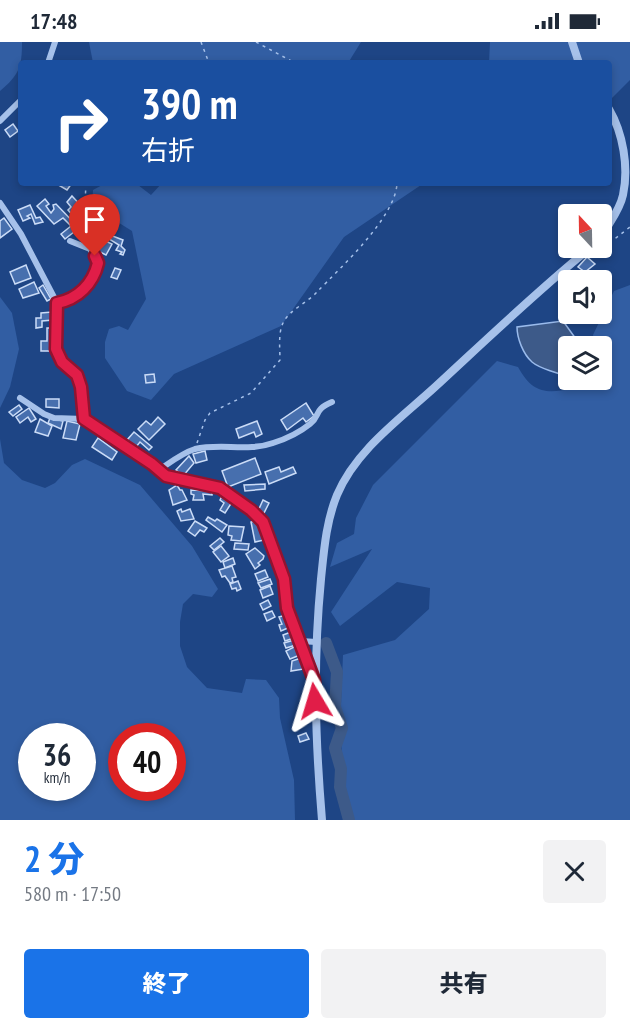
<!DOCTYPE html>
<html lang="ja">
<head>
<meta charset="utf-8">
<style>
	body { margin:0; font-family:"PT Sans Narrow","Noto Sans JP",sans-serif; background:#f2f2f3; color:#1f2937; height:100vh; display:flex; flex-direction:column; font-size:22px; white-space:nowrap }
	* { box-sizing:border-box; margin:0 }
	p { font-size:20px; color:#747a83 }
	.icon { flex:none; width:33px; height:33px; fill:none; stroke:currentColor; stroke-width:2; stroke-linecap:round; stroke-linejoin:round }
	.map { position:relative; height:778px; overflow:hidden }
	.details { display:flex; flex-direction:column; background:#fff; flex:1 }
	.details>* { flex:none }
	.hud { position:absolute; left:18px; top:18px; width:594px; height:126px; border-radius:6px; box-shadow:0 3px 9px #0003; background:#1a4fa0; color:#fff; overflow:hidden }
	.needle { width:39px; rotate:338deg }
	.buttons { position:absolute; left:558px; top:162px; display:grid; gap:12px }
	.buttons a { display:grid; place-items:center; width:54px; height:54px; border-radius:6px; background:#fff; box-shadow:0 3px 9px #0003; font-size:30px }
	.speed { position:absolute; left:18px; top:681px; display:flex; gap:12px; font-size:30px; font-weight:700; text-align:center }
	.speed>* { display:grid; place-content:center; width:78px; height:78px; border-radius:50%; background:#fff; box-shadow:0 3px 9px #0003; line-height:1 }
	.speed small { font-size:15px; font-weight:400 }
	.speed .limit { border:9px solid #d22; background:#fff; color:#111 }
	.pin { position:absolute; display:grid; place-items:center; width:51px; height:51px; color:#fff; margin:-62px -26px; border-radius:50% 50% 50% 0; rotate:-45deg; box-shadow:0 0 6px #0007 }
	.pin .icon { rotate:45deg }
	.me { position:absolute; width:66px; margin:-33px; rotate:353deg; stroke-linejoin:round; filter:drop-shadow(0 0 4px #0008) }
	.turn { display:flex; align-items:center; gap:21px; height:126px; padding:0 24px; font-size:27px }
	.turn .icon { width:78px; height:78px; stroke-width:2.5 }
	.turn b { display:block; font-size:42px; line-height:51px }
	.round { display:grid; place-items:center; flex:none; width:63px; height:63px; border-radius:6px; background:#f2f2f3 }
	.head { display:flex; align-items:center; justify-content:space-between; height:102px; padding:0 24px }
	h1 { font-size:36px; font-weight:800; line-height:45px; color:#1a73e8 }
	.cta { display:flex; gap:12px; margin-top:auto; padding:12px 24px }
	.cta a { flex:1; height:69px; border-radius:6px; background:#1a73e8; color:#fff; font-size:24px; font-weight:800; line-height:69px; text-align:center }
	.cta a+a { background:#f2f2f3; color:#1f2937 }
	.status { display:flex; justify-content:space-between; align-items:center; height:42px; padding:0 30px; background:#fff; direction:ltr }
	.status svg { height:16px; fill:currentColor }
	.map>svg:first-child { display:block }
	.green { fill:#325ea3; fill-rule:evenodd }
	.water { fill:#3d5a89; stroke:#9abbec; stroke-width:1.5 }
	.lines { fill:none; stroke-linecap:round; stroke-linejoin:round }
	.river { stroke:#3d5a89; stroke-width:12 }
	.building { fill:#476fae; stroke:#cbdcf7; stroke-width:1.5 }
	.path { stroke:#a6c1ea; stroke-width:1.5; stroke-dasharray:3 4.5; stroke-linecap:butt }
	.minor { stroke:#a6c1ea; stroke-width:6 }
	.tertiary { stroke:#a6c1ea; stroke-width:8 }
	.route-casing { stroke:#92132f; stroke-width:15 }
	.route { stroke:#e11d48; stroke-width:10 }
</style>
</head>
<body>
<div class="status"><b>17:48</b><svg viewBox="0 0 49 12"><path d="M0 12V9h3v3zM5 12V6h3v6zM10 12V3h3v9zM15 12V0h3v12zM26 1h20v11H26zM47 4h2v5h-2z"/></svg></div>
<div class="map">
<svg width="630" height="778" viewBox="0 0 630 778">
	<rect width="100%" height="100%" fill="#1e4585"/>
	<g class="green">
		<path d="M0 0H22C22 25 19 33 0 49Z"/>
		<polygon points="89,0 361,0 348,21 93,21"/>
		<polygon points="490,0 630,0 630,38 609,59 609,21 489,21"/>
		<polygon points="106,141 138,143 151,153 162,141 424,141 344,195 281,284 174,332 151,358 127,349 105,316 105,300 109,287 119,284 128,288 146,257 132,189 92,164 93,148"/>
		<path d="M630 243V778H347L340 685 343 613 395 598 429 567 430 546 397 540 340 584 331 570 372 507 330 525 337 501 354 492 356 476 373 443 497 319 518 325C532 350 544 352 571 347 581 345 586 345 593 338H602V304H596L593 293 614 249Z"/>
		<polygon points="0,255 12,271 19,307 10,345 0,366"/>
		<path d="M0 397 4 421 22 438 45 446 55 441 72 423 85 417 140 443 192 504 218 547 212 555 193 552 183 562 180 580V604L187 625 207 646 242 651 246 637 266 638 279 656 280 676 294 738 295 778H0ZM32 694H82V746H32ZM122 694H172V746H122Z"/>
	</g>
	<path class="water" d="M563 279 581 304H568V334C559 332 539 326 532 320 523 312 517 296 517 285Z"/>
	<g class="lines">
		<polyline class="river" points="326,601 337,630 335,665 342,686 335,706 341,727 340,745 349,778"/>
	</g>
	<g class="building">
		<polygon points="13,82 18,89 10,95 5,88"/>
		<polygon points="55,141 72,141 67,148"/>
		<polygon points="72,154 84,167 74,175 68,168 71,165 67,160"/>
		<polygon points="45,157 49,162 46,164 51,171 54,167 53,163 56,162 79,186 65,197 61,192 71,184 63,176 54,182 37,164"/>
		<polygon points="30,163 36,176 40,175 43,180 35,182 31,172 27,174 30,176 23,179 18,168"/>
		<polygon points="4,176 12,187 0,196 0,179"/>
		<polygon points="110,193 123,198 121,204 125,208 123,213 120,212 122,210 116,208 119,203 109,197"/>
		<polygon points="99,196 112,202 106,213 94,207"/>
		<polygon points="587,215 595,222 585,230 578,225"/>
		<polygon points="26,223 31,236 15,242 10,230"/>
		<polygon points="115,226 121,228 117,237 111,235"/>
		<polygon points="34,240 39,251 23,256 19,247"/>
		<polygon points="43,243 51,257 47,259 39,246"/>
		<polygon points="52,270 53,278 42,279 42,285 36,286 36,276 41,276 41,271"/>
		<polygon points="47,286 54,286 52,309 41,309 41,299 47,299"/>
		<polygon points="154,332 155,340 146,341 145,333"/>
		<polygon points="46,357 59,357 59,366 46,365"/>
		<polygon points="306,361 314,374 306,380 303,376 287,388 281,378"/>
		<polygon points="19,363 22,367 13,374 9,370"/>
		<polygon points="29,366 36,377 31,380 28,375 20,381 16,375"/>
		<polygon points="158,375 165,382 149,398 138,387 146,379 151,383"/>
		<polygon points="50,376 63,379 61,387 48,381"/>
		<polygon points="40,377 52,384 48,394 35,390"/>
		<polygon points="67,379 80,382 76,398 63,396"/>
		<polygon points="257,379 262,392 256,395 254,390 239,396 236,387"/>
		<polygon points="134,390 152,405 149,408 140,400 136,405 127,398"/>
		<polygon points="98,396 117,410 112,418 92,405"/>
		<polygon points="205,409 207,418 196,421 193,412"/>
		<polygon points="189,414 194,421 183,434 176,428"/>
		<polygon points="255,416 261,432 228,445 222,429"/>
		<polygon points="279,425 281,430 293,425 296,431 269,442 265,430"/>
		<polygon points="265,442 265,447 245,449 244,443"/>
		<polygon points="177,443 180,448 182,448 187,458 173,463 169,448"/>
		<polygon points="191,448 212,449 212,453 203,452 204,458 193,458 194,453 191,452"/>
		<polygon points="222,454 232,460 225,471 220,468 224,461 220,458"/>
		<polygon points="263,458 269,461 264,471 258,469"/>
		<polygon points="181,467 182,470 190,467 194,477 181,479 177,469"/>
		<polygon points="208,475 215,479 217,477 227,483 222,490 206,478"/>
		<polygon points="195,479 207,486 204,490 200,488 195,494 188,489"/>
		<polygon points="255,479 260,484 264,498 255,500 251,480"/>
		<polygon points="229,484 244,485 241,499 231,498 232,494 228,493"/>
		<polygon points="220,496 224,500 214,508 210,504"/>
		<polygon points="235,501 249,502 248,508 234,507"/>
		<polygon points="221,504 229,514 221,520 213,510"/>
		<polygon points="255,506 264,514 263,517 258,521 260,523 255,527 246,512"/>
		<polygon points="233,516 235,522 225,526 223,520"/>
		<polygon points="232,524 236,535 232,536 233,540 230,541 225,534 222,535 219,528"/>
		<polygon points="265,528 268,535 258,539 255,532"/>
		<polygon points="270,537 272,542 261,546 258,541"/>
		<polygon points="238,539 241,547 237,549 236,546 232,547 230,542"/>
		<polygon points="270,544 273,552 263,556 260,548"/>
		<polygon points="268,558 271,564 263,568 260,562"/>
		<polygon points="272,569 275,575 267,579 264,572"/>
		<polygon points="286,573 290,585 281,589 279,583 282,582 279,575"/>
		<polygon points="291,590 294,596 285,599 283,593"/>
		<polygon points="294,598 296,603 286,606 284,601"/>
		<polygon points="296,604 300,613 290,617 286,609"/>
		<polygon points="301,616 304,627 291,629 292,619"/>
		<polygon points="306,691 309,697 300,700 298,694"/>
	</g>
	<g class="lines">
		<g class="path">
			<polyline points="201,0 209,21"/>
			<polyline points="256,0 295,21"/>
			<polyline points="86,141 85,162 99,181 91,199"/>
			<polyline points="609,199 612,199 630,185"/>
			<path d="M197 401 205 378 210 371 251 351 280 318C280 308 278 291 283 281 289 268 307 261 317 250 340 226 396 175 397 141"/>
		</g>
		<g class="minor">
			<polyline points="48,21 55,0"/>
			<polyline points="0,79 21,58"/>
			<polyline points="0,161 21,192 57,261 56,307 62,320 77,334 81,345 84,377"/>
			<path d="M57 261C78 257 93 242 98 221L90 207 70 199"/>
			<polyline points="20,356 44,372 54,376 84,377 151,422 166,434 220,446 251,468 263,480 268,490 284,537 287,566 301,599 316,600"/>
			<path d="M159 428C171 420 182 411 195 407 221 401 248 410 273 401 286 397 300 390 310 382 321 373 313 368 332 360"/>
			<polyline points="301,599 314,638"/>
		</g>
		<g class="tertiary">
			<polyline points="572,0 579,21"/>
			<path d="M602 194C609 181 620 168 623 153 629 125 623 91 609 67"/>
			<path d="M322 778C315 694 313 621 321 537 324 508 326 480 337 453 356 408 400 377 435 345 486 298 536 250 590 206"/>
		</g>
	</g>
	<g class="lines">
		<g class="route-casing">
			<path id="route" d="M95 214 98 221C93 242 78 257 57 261L56 307 62 320 77 333 81 345 84 377 152 422 166 434 220 446 251 468 263 480 284 537 287 566 314 638 315 659"/>
		</g>
		<use href="#route" class="route"/>
	</g>
</svg>
<div class="buttons">
<a><svg class="needle" viewBox="-14 -14 28 28"><path d="M0-13l5 13h-10z" fill="#e53935"/><path d="M0 13l5-13h-10z" fill="#747a83"/></svg></a>
<a><svg class="icon" aria-label="sound" viewBox="0 0 24 24"><path d="M4 9h4l5-4v14l-5-4H4zM17 9q2 3 0 6"/></svg></a>
<a><svg class="icon" aria-label="layers" viewBox="0 0 24 24"><path d="M12 4l9 5-9 5-9-5zM3 14l9 5 9-5"/></svg></a>
</div>
<div class="speed"><div>36<small>km/h</small></div><div class="limit">40</div></div>
<div class="pin" style="left:95px;top:214px;background:#d93025"><svg class="icon" aria-label="arrive" viewBox="0 0 24 24"><path d="M6 21V4h12l-3 4 3 4H6"/></svg></div>
<svg class="me" style="left:315px;top:659px" viewBox="-20 -20 40 40"><path d="M0-17L14 15 0 8-14 15z" fill="#e11d48" stroke="#fff" stroke-width="4"/></svg>
<div class="hud">
<div class="turn"><svg class="icon" aria-label="right" viewBox="0 0 24 24"><path d="M7 20v-9h11M14 6l5 5-5 5"/></svg><div><b>390 m</b>右折</div></div>
</div>
</div>
<section class="details">
<div class="head"><div><h1>2 分</h1><p>580 m · 17:50</p></div><a class="round"><svg class="icon" aria-label="close" viewBox="0 0 24 24"><path d="M6 6l12 12M18 6L6 18"/></svg></a></div>
<div class="cta"><a>終了</a><a>共有</a></div>
</section>
</body>
</html>
